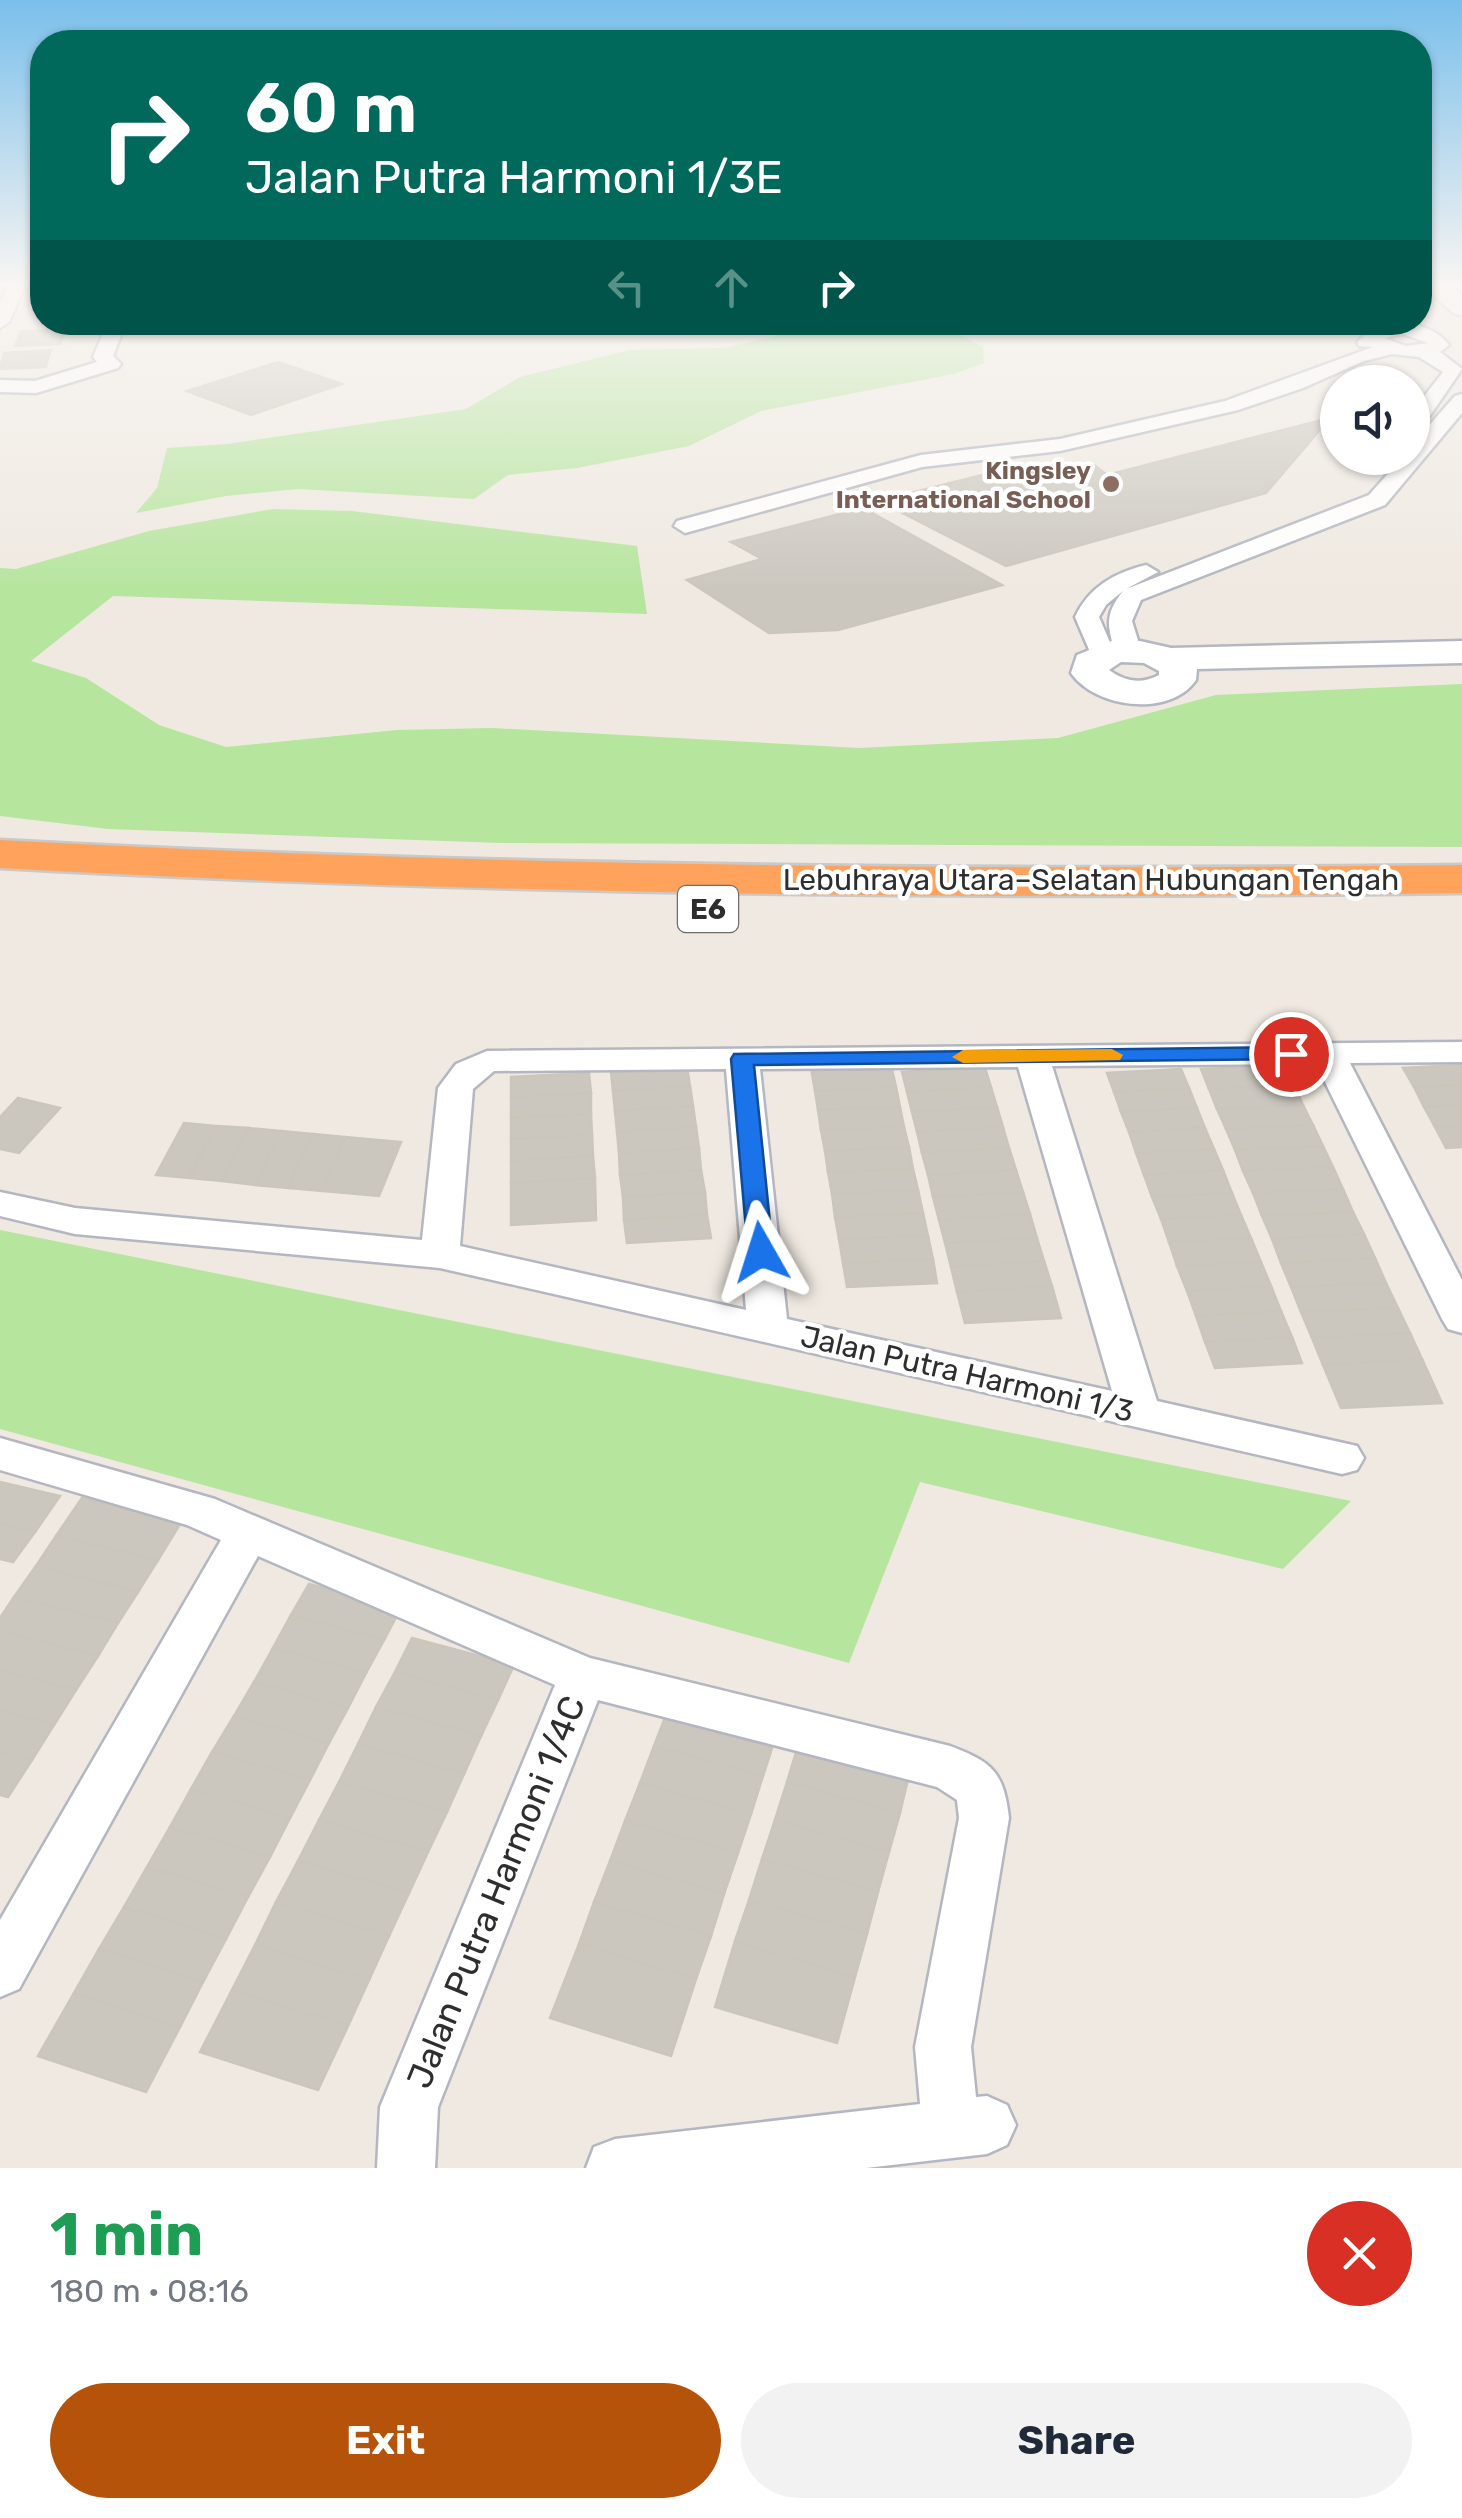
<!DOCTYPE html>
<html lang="en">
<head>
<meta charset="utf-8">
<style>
	body { margin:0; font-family:Rubik,sans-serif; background:#f2f2f3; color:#1f2937; height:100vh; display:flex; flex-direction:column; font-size:38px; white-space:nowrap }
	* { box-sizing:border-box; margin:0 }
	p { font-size:32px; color:#747a83 }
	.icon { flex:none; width:55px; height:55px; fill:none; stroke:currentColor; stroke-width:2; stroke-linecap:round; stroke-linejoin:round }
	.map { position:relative; height:2168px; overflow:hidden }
	.drawer { display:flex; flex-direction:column; background:#fff; flex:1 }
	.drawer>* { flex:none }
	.banner { position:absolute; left:30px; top:30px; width:1402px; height:305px; border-radius:40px; box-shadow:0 2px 8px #0004; background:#00695c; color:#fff; overflow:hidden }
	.tools { position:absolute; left:1320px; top:365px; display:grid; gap:20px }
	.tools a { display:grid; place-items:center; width:110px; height:110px; border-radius:50%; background:#fff; box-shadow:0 2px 8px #0004; font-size:50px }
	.pin { position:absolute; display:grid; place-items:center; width:85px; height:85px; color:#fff; margin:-42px; border:5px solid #fff; border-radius:50%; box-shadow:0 2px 10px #0007 }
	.me { position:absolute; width:110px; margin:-55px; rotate:354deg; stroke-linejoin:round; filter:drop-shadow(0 0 8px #0008) }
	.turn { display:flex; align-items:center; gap:35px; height:210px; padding:0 50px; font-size:45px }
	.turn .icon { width:130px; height:130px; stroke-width:2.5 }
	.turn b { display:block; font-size:70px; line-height:85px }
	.lanes { display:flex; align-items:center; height:95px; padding:0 50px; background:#0003; justify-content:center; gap:50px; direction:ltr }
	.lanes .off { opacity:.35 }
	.round { display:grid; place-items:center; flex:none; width:105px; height:105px; border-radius:52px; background:#f2f2f3 }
	.head { display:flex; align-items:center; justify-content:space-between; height:170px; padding:0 50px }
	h1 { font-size:60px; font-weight:700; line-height:75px; color:#1e9e55 }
	.cta { display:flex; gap:20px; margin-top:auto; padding:20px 50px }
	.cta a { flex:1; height:115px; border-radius:60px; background:#b45309; color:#fff; font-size:40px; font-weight:700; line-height:115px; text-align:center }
	.cta a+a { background:#f2f2f3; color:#1f2937 }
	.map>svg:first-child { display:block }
	.green { fill:#b6e59e }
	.building { fill:#cbc7bf; stroke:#cbc5ba; stroke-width:2.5 }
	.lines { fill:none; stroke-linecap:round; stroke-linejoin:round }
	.minor-casing { stroke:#b4b7c1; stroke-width:5 }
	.secondary-casing { stroke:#b4b7c1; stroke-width:5 }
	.motorway-casing { stroke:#c9c9c9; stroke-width:5 }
	.minor { fill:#fff; fill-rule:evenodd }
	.secondary { fill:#fff; fill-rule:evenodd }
	.motorway { fill:#ffa35c; fill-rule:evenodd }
	.route { fill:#1a73e8; stroke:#114b97; stroke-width:2.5 }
	.slow { fill:#f59e0b }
	.education-dot { fill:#8d6e63; stroke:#fff; stroke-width:4 }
	.labels { text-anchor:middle; stroke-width:9; stroke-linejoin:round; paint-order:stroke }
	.far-education-label { font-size:25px; font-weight:bold; fill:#785e54; stroke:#fff; text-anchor:end }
	.shield { fill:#fff; stroke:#6d6d6d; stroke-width:2.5 }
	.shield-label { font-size:28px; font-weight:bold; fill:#2e2e2e }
	.street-label { font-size:30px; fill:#2e2e2e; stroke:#fff }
	.near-street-label { font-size:35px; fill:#2e2e2e; stroke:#fff }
</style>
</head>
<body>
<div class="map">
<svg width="1462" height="2168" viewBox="0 0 1462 2168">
	<rect width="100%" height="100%" fill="#efe9e1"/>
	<g class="green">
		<polygon points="833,323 937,323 983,347 984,363 954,374 761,411 689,446 577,468 508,475 474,499 298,489 226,496 136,513 157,488 167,448 227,444 466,409 520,377 630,350 723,348"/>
		<polygon points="273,509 352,511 637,546 647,614 113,596 31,661 86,678 159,725 226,747 397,730 492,728 859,748 1058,738 1216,695 1462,684 1462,847 501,843 108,829 0,816 0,568 16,569 149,531"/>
		<polygon points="0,1230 1351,1501 1283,1569 920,1482 849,1663 0,1429"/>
	</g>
	<g class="building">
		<polygon points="731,322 739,328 699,334 691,327"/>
		<polygon points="66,330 63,337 18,338 21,331"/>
		<polygon points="63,337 60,344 15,346 18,338"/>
		<polygon points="51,350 48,358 2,361 4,353"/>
		<polygon points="48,358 46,367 0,369 2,361"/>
		<polygon points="278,362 342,384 251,415 187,391"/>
		<polygon points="1330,418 1266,493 1006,566 879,501 1006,469 1094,465 1107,475"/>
		<polygon points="863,508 1002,585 838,630 769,633 687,580 762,559 731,542"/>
		<polygon points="891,1065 896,1087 815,1091 811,1068"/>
		<polygon points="1462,1065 1462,1085 1414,1087 1403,1068"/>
		<polygon points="1285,1066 1294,1085 1209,1089 1201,1069"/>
		<polygon points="687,1067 690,1086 613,1091 611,1072"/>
		<polygon points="985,1068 991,1087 907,1092 902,1072"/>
		<polygon points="1181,1069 1189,1088 1114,1092 1107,1073"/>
		<polygon points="589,1073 591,1093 511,1097 511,1077"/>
		<polygon points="1294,1085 1303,1105 1217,1109 1209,1089"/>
		<polygon points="1462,1085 1462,1105 1424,1107 1414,1087"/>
		<polygon points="690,1086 693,1106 615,1111 613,1091"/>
		<polygon points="896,1087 900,1107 818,1110 815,1091"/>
		<polygon points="991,1087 997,1107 912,1112 907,1092"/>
		<polygon points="1189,1088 1197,1108 1121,1112 1114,1092"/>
		<polygon points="591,1093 591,1114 511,1118 511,1097"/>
		<polygon points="18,1098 60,1108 19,1153 0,1149 0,1117"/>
		<polygon points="1303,1105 1313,1125 1226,1129 1217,1109"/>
		<polygon points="1462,1105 1462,1126 1435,1127 1424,1107"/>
		<polygon points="693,1106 696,1127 617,1132 615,1111"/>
		<polygon points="900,1107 904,1127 821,1130 818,1110"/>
		<polygon points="997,1107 1003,1127 917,1132 912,1112"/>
		<polygon points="1197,1108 1205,1128 1129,1132 1121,1112"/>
		<polygon points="591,1114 592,1135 511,1139 511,1118"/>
		<polygon points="184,1123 216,1126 189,1178 156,1175"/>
		<polygon points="1313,1125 1323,1146 1235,1150 1226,1129"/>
		<polygon points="216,1126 248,1128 222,1181 189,1178"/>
		<polygon points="1462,1126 1462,1147 1446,1148 1435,1127"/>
		<polygon points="696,1127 699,1148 619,1153 617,1132"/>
		<polygon points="904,1127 909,1147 825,1151 821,1130"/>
		<polygon points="1003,1127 1009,1148 922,1153 917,1132"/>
		<polygon points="248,1128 281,1131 255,1185 222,1181"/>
		<polygon points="1205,1128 1214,1149 1136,1153 1129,1132"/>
		<polygon points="281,1131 313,1134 288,1188 255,1185"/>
		<polygon points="313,1134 345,1137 322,1191 288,1188"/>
		<polygon points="592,1135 593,1156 511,1161 511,1139"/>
		<polygon points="345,1137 401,1142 379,1196 322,1191"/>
		<polygon points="1323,1146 1333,1167 1243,1171 1235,1150"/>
		<polygon points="909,1147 913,1169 828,1172 825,1151"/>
		<polygon points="699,1148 701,1170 620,1175 619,1153"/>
		<polygon points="1009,1148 1016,1170 928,1175 922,1153"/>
		<polygon points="1214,1149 1223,1170 1144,1175 1136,1153"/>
		<polygon points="593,1156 595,1178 511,1183 511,1161"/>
		<polygon points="1333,1167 1343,1189 1253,1193 1243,1171"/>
		<polygon points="913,1169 918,1190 832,1194 828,1172"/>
		<polygon points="701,1170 705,1192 623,1197 620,1175"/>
		<polygon points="1016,1170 1023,1192 933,1197 928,1175"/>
		<polygon points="1223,1170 1232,1193 1152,1197 1144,1175"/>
		<polygon points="595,1178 596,1220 511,1225 511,1183"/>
		<polygon points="1343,1189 1353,1212 1262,1216 1253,1193"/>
		<polygon points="918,1190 923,1213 835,1217 832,1194"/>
		<polygon points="705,1192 707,1215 624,1220 623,1197"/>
		<polygon points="1023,1192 1030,1214 939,1220 933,1197"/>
		<polygon points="1232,1193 1241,1215 1161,1219 1152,1197"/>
		<polygon points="1353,1212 1364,1234 1272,1239 1262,1216"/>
		<polygon points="923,1213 928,1236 839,1239 835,1217"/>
		<polygon points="1030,1214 1037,1238 945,1243 939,1220"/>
		<polygon points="707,1215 711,1238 627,1243 624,1220"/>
		<polygon points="1241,1215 1251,1238 1169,1242 1161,1219"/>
		<polygon points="1364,1234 1375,1258 1281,1263 1272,1239"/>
		<polygon points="928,1236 933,1259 843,1263 839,1239"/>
		<polygon points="1037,1238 1044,1261 951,1267 945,1243"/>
		<polygon points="1251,1238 1261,1262 1177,1266 1169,1242"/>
		<polygon points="1375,1258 1386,1283 1291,1287 1281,1263"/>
		<polygon points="933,1259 937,1283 847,1287 843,1263"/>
		<polygon points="1044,1261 1052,1286 957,1292 951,1267"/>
		<polygon points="1261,1262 1271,1286 1187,1291 1177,1266"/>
		<polygon points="1386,1283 1398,1308 1301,1312 1291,1287"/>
		<polygon points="1052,1286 1061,1318 965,1323 957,1292"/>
		<polygon points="1271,1286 1281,1311 1196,1316 1187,1291"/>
		<polygon points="1398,1308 1410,1333 1312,1338 1301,1312"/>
		<polygon points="1281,1311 1292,1337 1205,1342 1196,1316"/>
		<polygon points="1410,1333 1422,1359 1323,1365 1312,1338"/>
		<polygon points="1292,1337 1302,1363 1215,1368 1205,1342"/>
		<polygon points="1422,1359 1442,1403 1341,1408 1323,1365"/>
		<polygon points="0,1482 60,1496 35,1532 0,1523"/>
		<polygon points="82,1498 182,1521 158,1560 56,1536"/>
		<polygon points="0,1523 35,1532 13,1562 0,1559"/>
		<polygon points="56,1536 158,1560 138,1592 36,1566"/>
		<polygon points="36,1566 138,1592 118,1623 14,1597"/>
		<polygon points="309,1584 401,1608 384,1640 291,1615"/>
		<polygon points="14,1597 118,1623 98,1656 0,1631 0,1618"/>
		<polygon points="291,1615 384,1640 366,1673 273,1648"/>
		<polygon points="0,1631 98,1656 76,1690 0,1670"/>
		<polygon points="412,1638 514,1665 498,1700 395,1672"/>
		<polygon points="273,1648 366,1673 348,1708 254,1682"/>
		<polygon points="0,1670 76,1690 54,1725 0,1710"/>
		<polygon points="395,1672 498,1700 481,1736 376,1707"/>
		<polygon points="254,1682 348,1708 329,1743 234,1716"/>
		<polygon points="376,1707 481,1736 464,1774 358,1744"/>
		<polygon points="0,1710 54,1725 32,1760 0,1752"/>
		<polygon points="668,1710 775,1739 763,1776 654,1746"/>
		<polygon points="234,1716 329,1743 310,1780 212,1752"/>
		<polygon points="358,1744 464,1774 447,1812 339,1782"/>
		<polygon points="654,1746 763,1776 751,1814 640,1783"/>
		<polygon points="798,1746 909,1775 900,1813 787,1782"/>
		<polygon points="0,1752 32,1760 8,1797 0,1795"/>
		<polygon points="212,1752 310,1780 290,1818 191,1789"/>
		<polygon points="339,1782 447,1812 428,1852 319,1820"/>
		<polygon points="787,1782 900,1813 889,1852 775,1820"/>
		<polygon points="640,1783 751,1814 738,1853 625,1821"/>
		<polygon points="191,1789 290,1818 270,1857 170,1827"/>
		<polygon points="319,1820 428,1852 409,1893 298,1861"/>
		<polygon points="775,1820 889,1852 878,1892 762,1859"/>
		<polygon points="625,1821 738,1853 724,1894 610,1861"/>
		<polygon points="170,1827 270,1857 248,1897 147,1867"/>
		<polygon points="762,1859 878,1892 867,1934 749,1900"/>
		<polygon points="298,1861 409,1893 389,1936 276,1902"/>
		<polygon points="610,1861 724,1894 711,1936 594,1902"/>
		<polygon points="147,1867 248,1897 226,1939 124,1907"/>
		<polygon points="749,1900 867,1934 855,1977 735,1941"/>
		<polygon points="276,1902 389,1936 369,1980 255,1945"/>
		<polygon points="594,1902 711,1936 696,1979 579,1944"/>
		<polygon points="124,1907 226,1939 203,1982 99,1949"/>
		<polygon points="735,1941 855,1977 837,2043 715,2007"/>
		<polygon points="579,1944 696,1979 671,2056 550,2018"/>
		<polygon points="255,1945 369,1980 348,2026 232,1990"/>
		<polygon points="99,1949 203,1982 180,2027 74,1993"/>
		<polygon points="232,1990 348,2026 318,2090 200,2052"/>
		<polygon points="74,1993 180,2027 146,2092 38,2056"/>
	</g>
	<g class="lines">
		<g class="minor-casing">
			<g id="minor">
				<polygon points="7,286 25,286 9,322 0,328 0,302"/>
				<polygon points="108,322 126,322 113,356 121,364 118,368 36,393 0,392 0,380 35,381 97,362 93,357"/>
				<path d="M1394 323C1415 323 1436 328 1449 345L1440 352 1462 369 1427 420H1413L1412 412 1443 372 1419 357 1392 354 1364 361 1303 388 1238 410 1060 451 922 467 685 533 674 526 677 521 921 455 1060 439 1225 401 1373 347 1359 346 1357 342 1372 329ZM1403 334 1428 343 1406 346 1384 338Z"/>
				<path d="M1462 394V413L1385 505 1141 600 1132 621 1141 650 1128 658 1115 650C1106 625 1106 612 1123 591L1106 605 1099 617 1115 654 1111 659H1093L1075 617C1089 587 1114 573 1146 565L1158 572 1126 589 1369 495 1402 458H1412V445L1455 396Z"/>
				<path d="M1462 1042V1062L1350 1063 1462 1280V1333L1448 1329 1442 1319 1316 1064 1052 1066 1157 1401 1357 1446 1364 1458 1357 1470 1342 1474 440 1268 75 1234 0 1216V1192L75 1208 422 1240 438 1088 456 1064 487 1051ZM1018 1067 1112 1391 787 1319 760 1069ZM726 1069 746 1310 460 1246 473 1089 494 1071Z"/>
				<path d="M0 1438 215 1499 590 1658 950 1746C993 1762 1004 1773 1009 1818L971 2047 976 2097 987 2096 1007 2105 1016 2125 1007 2145 987 2154 866 2168H586L594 2147 615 2139 920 2104 915 2047 959 1818 957 1800 937 1787 598 1700 438 2107 435 2168H377L380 2107 555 1685 258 1556 19 1989 0 1997V1920L221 1540 187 1525 0 1470Z"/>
			</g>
		</g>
		<g class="secondary-casing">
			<g id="secondary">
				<polygon points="1423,286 1451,286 1462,295 1462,316 1453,313"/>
				<path d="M1114 640 1140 641 1171 648 1462 641V663L1197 669 1196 680C1170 718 1095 708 1071 673L1077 655ZM1121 662 1144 663 1159 671V675C1141 685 1124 681 1109 670Z"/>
			</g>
		</g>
		<g class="motorway-casing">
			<path id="motorway" d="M0 840C487 866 974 871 1462 865V893C974 900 487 895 0 868Z"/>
		</g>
		<use href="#minor" class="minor"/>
		<use href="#secondary" class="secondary"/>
		<use href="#motorway" class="motorway"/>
	</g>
	<linearGradient id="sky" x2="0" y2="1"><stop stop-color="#7abfeb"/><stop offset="0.48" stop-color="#f8f5f2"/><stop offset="1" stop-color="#f8f5f2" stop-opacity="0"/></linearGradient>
	<rect width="1462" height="590" fill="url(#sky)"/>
	<polygon class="route" points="1291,1047 1299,1049 1302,1054 1299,1059 754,1065 773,1252 761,1261 748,1252 731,1059 734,1054"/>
	<polygon class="slow" points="1112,1049 1123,1055 1120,1060 963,1063 952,1057 963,1050"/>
	<circle class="education-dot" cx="1111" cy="484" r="10"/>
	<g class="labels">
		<g class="far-education-label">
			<text x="1091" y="479">Kingsley<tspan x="1091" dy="29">International School</tspan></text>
		</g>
		<rect class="shield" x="678" y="886" width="60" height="46" rx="8"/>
		<g class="shield-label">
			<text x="708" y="919">E6</text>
		</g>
		<g class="street-label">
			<text x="1091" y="890">Lebuhraya Utara–Selatan Hubungan Tengah</text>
			<text transform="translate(967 1374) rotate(13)" y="10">Jalan Putra Harmoni 1/3</text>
		</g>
		<g class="near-street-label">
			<text transform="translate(496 1892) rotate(-68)" y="12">Jalan Putra Harmoni 1/4C</text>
		</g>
	</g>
</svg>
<div class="tools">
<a><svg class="icon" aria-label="sound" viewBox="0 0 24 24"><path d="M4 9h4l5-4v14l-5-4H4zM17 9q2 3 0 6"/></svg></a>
</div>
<div class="pin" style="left:1291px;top:1054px;background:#d93025"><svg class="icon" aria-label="arrive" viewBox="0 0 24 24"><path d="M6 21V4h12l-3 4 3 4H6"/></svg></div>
<svg class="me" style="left:761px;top:1252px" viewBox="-20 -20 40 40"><path d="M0-17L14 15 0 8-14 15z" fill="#1a73e8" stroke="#fff" stroke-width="4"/></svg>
<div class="banner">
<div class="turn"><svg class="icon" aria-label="right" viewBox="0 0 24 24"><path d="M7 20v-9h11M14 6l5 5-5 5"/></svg><div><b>60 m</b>Jalan Putra Harmoni 1/3E</div></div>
<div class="lanes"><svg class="icon off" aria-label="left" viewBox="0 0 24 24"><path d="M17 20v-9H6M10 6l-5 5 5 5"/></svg><svg class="icon off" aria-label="ahead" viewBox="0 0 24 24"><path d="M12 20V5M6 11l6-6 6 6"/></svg><svg class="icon" aria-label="right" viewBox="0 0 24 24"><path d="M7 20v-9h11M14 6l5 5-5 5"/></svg></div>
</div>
</div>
<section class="drawer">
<div class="head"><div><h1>1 min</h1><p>180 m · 08:16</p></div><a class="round" style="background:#d93025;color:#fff"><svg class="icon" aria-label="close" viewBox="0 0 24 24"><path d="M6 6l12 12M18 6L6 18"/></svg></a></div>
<div class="cta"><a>Exit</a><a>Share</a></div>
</section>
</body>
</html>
